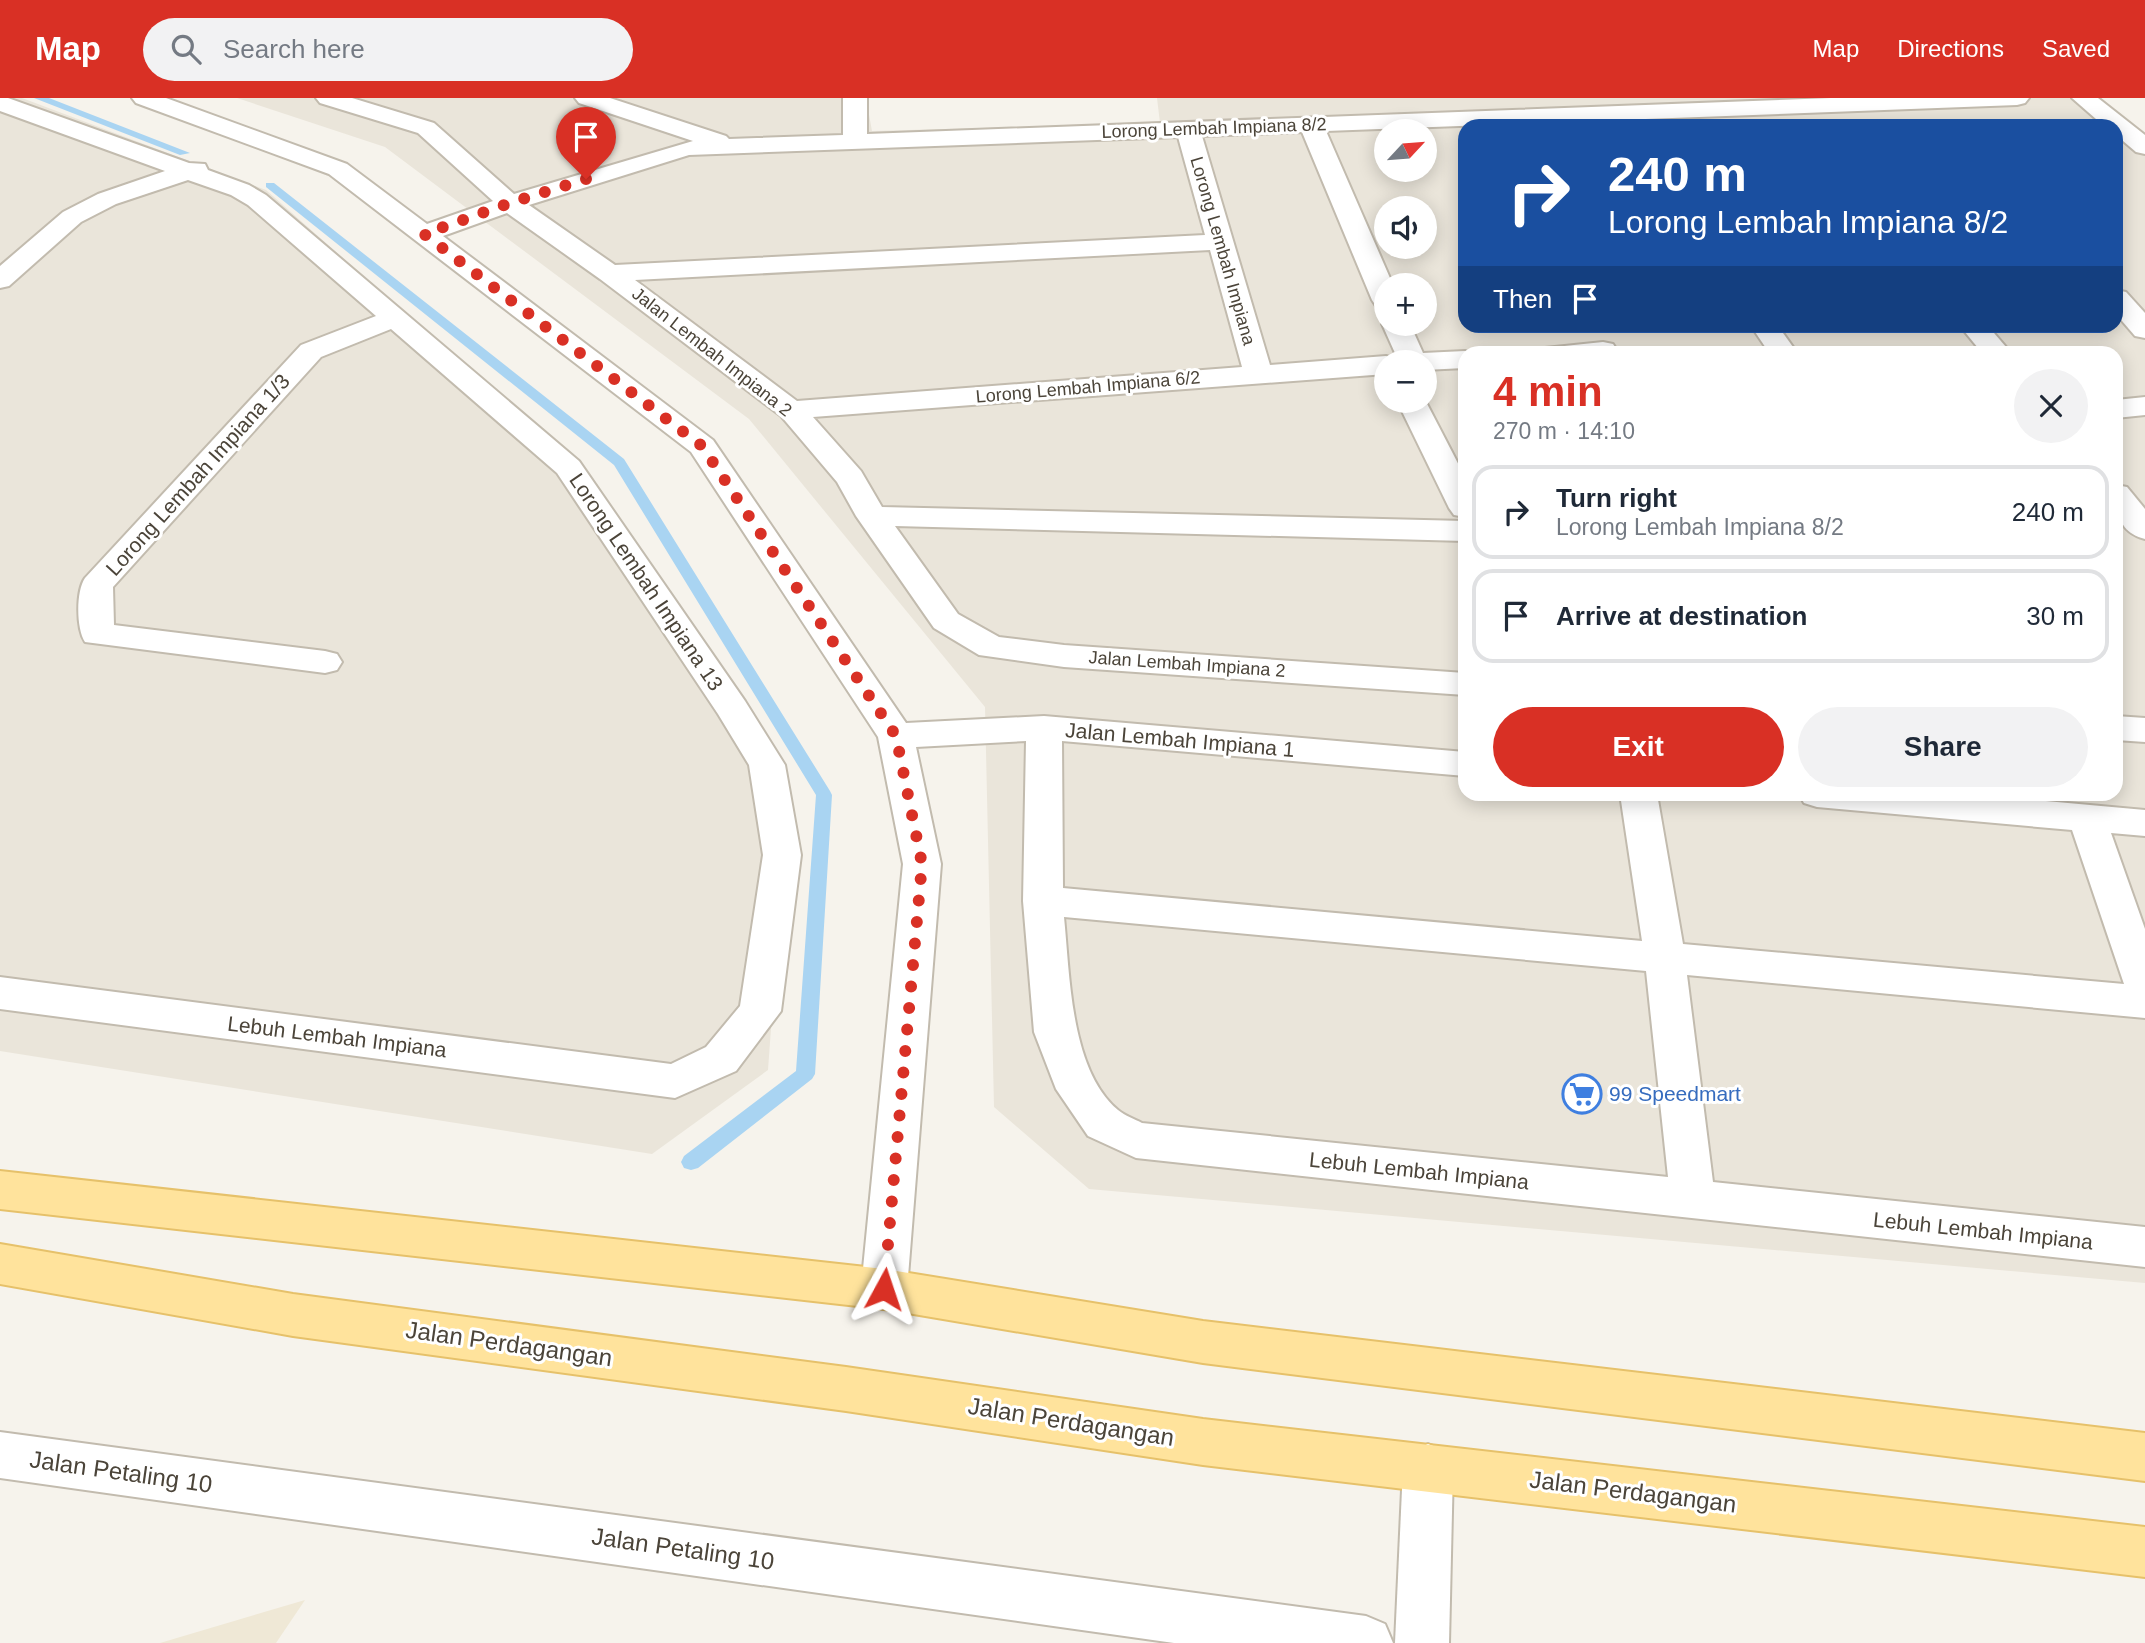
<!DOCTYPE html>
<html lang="en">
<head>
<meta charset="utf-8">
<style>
	body { margin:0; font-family:Arial,sans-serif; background:#f2f2f3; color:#1f2937; height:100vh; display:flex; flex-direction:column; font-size:26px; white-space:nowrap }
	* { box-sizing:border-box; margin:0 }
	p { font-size:23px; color:#747a83 }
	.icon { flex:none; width:38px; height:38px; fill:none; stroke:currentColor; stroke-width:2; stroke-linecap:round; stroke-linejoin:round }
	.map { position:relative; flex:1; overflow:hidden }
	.sheet { position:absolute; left:1458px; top:248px; width:665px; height:455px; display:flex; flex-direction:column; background:#fff; border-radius:21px; box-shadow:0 4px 18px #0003 }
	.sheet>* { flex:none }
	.guide { position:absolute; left:1458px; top:21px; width:665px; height:214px; border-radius:21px; box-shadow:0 4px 18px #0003; background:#1a4fa0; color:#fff; overflow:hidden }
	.needle { width:46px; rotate:64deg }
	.controls { position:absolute; left:1374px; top:21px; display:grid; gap:14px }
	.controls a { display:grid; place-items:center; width:63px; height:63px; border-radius:50%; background:#fff; box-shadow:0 4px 18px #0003; font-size:35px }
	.pin { position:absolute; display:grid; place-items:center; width:60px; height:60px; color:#fff; margin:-72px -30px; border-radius:50% 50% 50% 0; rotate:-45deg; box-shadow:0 0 7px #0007 }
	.pin .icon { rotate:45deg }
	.me { position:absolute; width:77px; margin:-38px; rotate:5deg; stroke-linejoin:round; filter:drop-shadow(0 0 5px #0008) }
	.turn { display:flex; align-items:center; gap:24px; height:147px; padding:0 35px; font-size:32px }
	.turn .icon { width:91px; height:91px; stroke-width:2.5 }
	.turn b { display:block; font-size:49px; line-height:60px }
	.then { display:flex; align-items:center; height:66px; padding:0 35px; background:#0003; gap:14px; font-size:26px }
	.round { display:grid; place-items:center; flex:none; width:74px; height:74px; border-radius:37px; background:#f2f2f3 }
	.summary { display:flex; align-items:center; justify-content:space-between; height:119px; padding:0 35px }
	h1 { font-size:42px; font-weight:600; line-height:52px; color:#d93025 }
	.cta { display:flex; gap:14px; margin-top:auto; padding:14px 35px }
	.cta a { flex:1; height:80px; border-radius:42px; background:#d93025; color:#fff; font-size:28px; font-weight:600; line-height:80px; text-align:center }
	.cta a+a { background:#f2f2f3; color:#1f2937 }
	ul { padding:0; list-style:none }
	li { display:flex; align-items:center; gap:21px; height:94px; margin:0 14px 10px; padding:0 21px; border:4px solid #e0e1e3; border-radius:21px }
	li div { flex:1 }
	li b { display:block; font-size:26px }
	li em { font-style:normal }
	header { display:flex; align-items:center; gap:42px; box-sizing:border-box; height:98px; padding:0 35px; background:#d93025; color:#fff }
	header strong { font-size:33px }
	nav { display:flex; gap:38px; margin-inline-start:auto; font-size:24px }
	.search { width:490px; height:63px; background:#f2f2f3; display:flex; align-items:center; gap:18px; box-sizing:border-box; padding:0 24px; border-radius:38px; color:#747a83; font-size:26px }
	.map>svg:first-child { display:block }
	.residential { fill:#eae5da; fill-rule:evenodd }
	.education { fill:#efe8d6 }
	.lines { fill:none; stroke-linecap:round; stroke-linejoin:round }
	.stream { fill:#a9d4f2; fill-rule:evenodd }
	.minor-casing { stroke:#c2bbae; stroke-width:4 }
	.major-casing { stroke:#e6c16a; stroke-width:4 }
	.minor { fill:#fff; fill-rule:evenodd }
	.major { fill:#ffe39c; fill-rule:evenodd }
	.route { stroke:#d93025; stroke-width:12; stroke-dasharray:0 21.6 }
	.labels { text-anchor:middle; stroke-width:6; stroke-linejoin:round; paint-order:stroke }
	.far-street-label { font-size:18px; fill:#4b4439; stroke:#fff }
	.street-label { font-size:21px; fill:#4b4439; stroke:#fff }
	.shop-label { font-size:21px; fill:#366cbe; stroke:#fff; text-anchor:start }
	.near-street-label { font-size:24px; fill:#4b4439; stroke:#fff }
</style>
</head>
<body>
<header>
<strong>Map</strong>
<div class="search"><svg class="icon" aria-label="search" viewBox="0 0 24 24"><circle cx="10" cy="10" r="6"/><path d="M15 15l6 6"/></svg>Search here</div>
<nav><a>Map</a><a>Directions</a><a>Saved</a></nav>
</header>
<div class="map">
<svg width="2145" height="1545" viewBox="0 0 2145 1545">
	<rect width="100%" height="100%" fill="#f6f3ec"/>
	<g class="residential">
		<polygon points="0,0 22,0 266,92 588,377 788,697 768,972 652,1056 0,953"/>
		<path d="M237 0H866L872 33 1160 25 1157 0H2082L2145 43V1185L1089 1091 994 1009 985 609 749 321 385 49ZM1465 28H2116V228H1465ZM1386 33H1424V72H1386ZM1386 110H1424V149H1386ZM1386 187H1424V226H1386ZM1465 256H2116V696H1465ZM1386 264H1424V303H1386Z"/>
	</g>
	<polygon class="education" points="305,1502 276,1545 160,1545"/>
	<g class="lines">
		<g class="stream">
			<polygon points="34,0 49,0 190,55 180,57"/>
			<polygon points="266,85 274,85 624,361 830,693 832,697 815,976 812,981 698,1070 691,1072 684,1070 681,1064 684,1058 796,973 816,697 614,367 266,89"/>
		</g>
		<g class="minor-casing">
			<g id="minor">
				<path d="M0 0H8L189 65 205 66 208 72 249 87 266 97 579 363 745 603 785 667 801 757 781 913 736 973 675 1000 0 911V879L671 966 706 949 740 908 763 757 749 667 718 616 557 375 391 231 321 259 113 489 114 527 325 553 337 556 342 564 337 572 325 575 85 544C76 530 76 493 85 480L301 247 376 218 248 107 231 97 188 82 116 106 81 124 9 188 0 190V168L63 114 98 96 165 73 0 13Z"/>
				<path d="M132 0H166L347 66 427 126 493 103 418 35 320 5 316 0H352L434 25 514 96 693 43 579 5 575 0H610L726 38 729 41 843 37V0H867V36L1831 0H2029L2025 5 2017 7 1326 33 1393 187H1386V210L1376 208 1372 202 1302 34 1202 38 1270 267 1386 258 1396 261 1398 264H1386V276L813 319 861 373 882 409 1465 423V443L895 428 958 516 999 539 1064 547 1465 575V597L1064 569 979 557 934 530 856 418 837 384 781 318 600 181 507 115 443 138 713 342 906 625 1044 618 1465 654V678L1062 643 1063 790 1642 843 1620 696H1657L1683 846 2124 886 2072 732 1817 709 1804 705 1799 696H1969L2145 712V738L2111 735 2145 831V920L1687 877 1713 1084 2145 1129V1169L1136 1060 1088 1038 1056 991 1034 934 1023 803 1026 643 916 649 941 766 907 1191 901 1205 884 1211 867 1205 861 1191 903 766 878 639 691 354 329 76 136 5ZM1178 39 1205 137 615 167 529 107 689 57ZM1210 152 1242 269 797 303 635 182ZM1064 819 1646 873 1668 1079 1142 1025C1135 1021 1125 1018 1118 1012 1070 972 1070 877 1064 819Z"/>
				<polygon points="2072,0 2098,0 2145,37 2145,56 2136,54 2116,37 2116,28 2104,28"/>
				<polygon points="2116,192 2126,194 2145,215 2145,240 2135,238 2116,216"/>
				<polygon points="1386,220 1386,226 1410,226 1423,255 1465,253 1475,256 1465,256 1465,270 1424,272 1424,264 1399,264 1382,226"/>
				<polygon points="1751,228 1778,228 1798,256 1770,256"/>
				<polygon points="1960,228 1988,228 2012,256 1983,256"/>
				<polygon points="1603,244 1613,246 1617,252 1615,256 1541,256 1545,250"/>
				<polygon points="2145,299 2145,317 2116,320 2116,302"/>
				<polygon points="1424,300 1465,379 1465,419 1454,417 1449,410 1397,303 1424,303"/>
				<path d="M2116 387 2127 389 2145 411V441C2117 434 2115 411 2116 387Z"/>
				<polygon points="2116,618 2145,620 2145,644 2116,642"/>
				<polygon points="0,1334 1366,1518 1385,1526 1393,1545 1174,1545 0,1380"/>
				<polygon points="1428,1346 1446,1353 1453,1370 1449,1545 1395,1545 1403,1370 1410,1353"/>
			</g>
		</g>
		<g class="major-casing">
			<g id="major">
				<polygon points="0,1073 884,1171 1203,1223 2145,1335 2145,1383 1203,1265 884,1211 0,1111"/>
				<polygon points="0,1146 293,1196 846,1269 1203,1321 2145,1429 2145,1479 1203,1367 846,1313 293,1238 0,1186"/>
			</g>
		</g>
		<use href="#minor" class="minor"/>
		<use href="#major" class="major"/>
	</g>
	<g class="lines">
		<polyline class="route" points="586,81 510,105 424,136 702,348 896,638 922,766 884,1191"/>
	</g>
	<defs>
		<g id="supermarket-ring" transform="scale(2.0125)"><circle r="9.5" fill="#fff" stroke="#3f7fe0" stroke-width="1.5"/><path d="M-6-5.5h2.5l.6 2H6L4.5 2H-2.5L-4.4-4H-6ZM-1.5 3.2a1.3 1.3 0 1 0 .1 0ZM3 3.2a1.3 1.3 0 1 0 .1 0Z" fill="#3f7fe0"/></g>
	</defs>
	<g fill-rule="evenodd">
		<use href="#supermarket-ring" x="1582" y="996"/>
	</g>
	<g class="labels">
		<g class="far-street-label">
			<text transform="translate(1214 30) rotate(-2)" y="6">Lorong Lembah Impiana 8/2</text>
			<text transform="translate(1223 153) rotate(74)" y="6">Lorong Lembah Impiana</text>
			<text transform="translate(712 254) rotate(38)" y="6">Jalan Lembah Impiana 2</text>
			<text transform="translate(1088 289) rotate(-5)" y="6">Lorong Lembah Impiana 6/2</text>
			<text transform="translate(1187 566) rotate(4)" y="6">Jalan Lembah Impiana 2</text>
		</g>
		<g class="street-label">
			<text transform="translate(198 377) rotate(-48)" y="7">Lorong Lembah Impiana 1/3</text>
			<text transform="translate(646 484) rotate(56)" y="7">Lorong Lembah Impiana 13</text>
			<text transform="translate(1180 642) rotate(5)" y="7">Jalan Lembah Impiana 1</text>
			<text transform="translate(337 939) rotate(7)" y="7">Lebuh Lembah Impiana</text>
			<text transform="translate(1419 1073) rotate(6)" y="7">Lebuh Lembah Impiana</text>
			<text transform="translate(1983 1133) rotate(6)" y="7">Lebuh Lembah Impiana</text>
		</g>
		<g class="shop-label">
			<text x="1609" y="1003">99 Speedmart</text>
		</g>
		<g class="near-street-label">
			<text transform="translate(509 1246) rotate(8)" y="8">Jalan Perdagangan</text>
			<text transform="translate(1071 1324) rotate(9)" y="8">Jalan Perdagangan</text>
			<text transform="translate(121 1374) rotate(8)" y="8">Jalan Petaling 10</text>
			<text transform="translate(1633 1394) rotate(7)" y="8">Jalan Perdagangan</text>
			<text transform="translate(683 1451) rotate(8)" y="8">Jalan Petaling 10</text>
		</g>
	</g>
</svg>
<div class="controls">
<a><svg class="needle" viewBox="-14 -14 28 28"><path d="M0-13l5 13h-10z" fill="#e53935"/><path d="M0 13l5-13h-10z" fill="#747a83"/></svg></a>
<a><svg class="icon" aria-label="sound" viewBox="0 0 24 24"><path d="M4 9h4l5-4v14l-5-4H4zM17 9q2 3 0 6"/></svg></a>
<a>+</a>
<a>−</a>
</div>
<div class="pin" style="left:586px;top:81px;background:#d93025"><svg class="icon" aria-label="arrive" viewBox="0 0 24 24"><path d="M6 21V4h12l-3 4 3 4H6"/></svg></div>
<svg class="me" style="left:884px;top:1191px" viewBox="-20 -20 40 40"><path d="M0-17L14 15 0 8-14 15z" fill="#d93025" stroke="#fff" stroke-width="4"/></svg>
<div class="guide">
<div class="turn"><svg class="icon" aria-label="right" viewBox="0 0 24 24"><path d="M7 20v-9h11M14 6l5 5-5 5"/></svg><div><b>240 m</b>Lorong Lembah Impiana 8/2</div></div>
<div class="then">Then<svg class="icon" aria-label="arrive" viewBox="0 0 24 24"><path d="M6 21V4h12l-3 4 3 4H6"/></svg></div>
</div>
<section class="sheet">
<div class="summary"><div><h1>4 min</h1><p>270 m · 14:10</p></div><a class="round"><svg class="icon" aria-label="close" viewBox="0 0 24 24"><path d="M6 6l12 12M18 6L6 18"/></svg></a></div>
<ul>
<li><svg class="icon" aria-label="right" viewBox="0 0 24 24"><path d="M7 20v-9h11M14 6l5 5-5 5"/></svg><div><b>Turn right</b><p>Lorong Lembah Impiana 8/2</p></div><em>240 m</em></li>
<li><svg class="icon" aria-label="arrive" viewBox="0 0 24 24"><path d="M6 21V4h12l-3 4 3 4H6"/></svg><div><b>Arrive at destination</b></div><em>30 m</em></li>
</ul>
<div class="cta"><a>Exit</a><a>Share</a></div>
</section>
</div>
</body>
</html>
